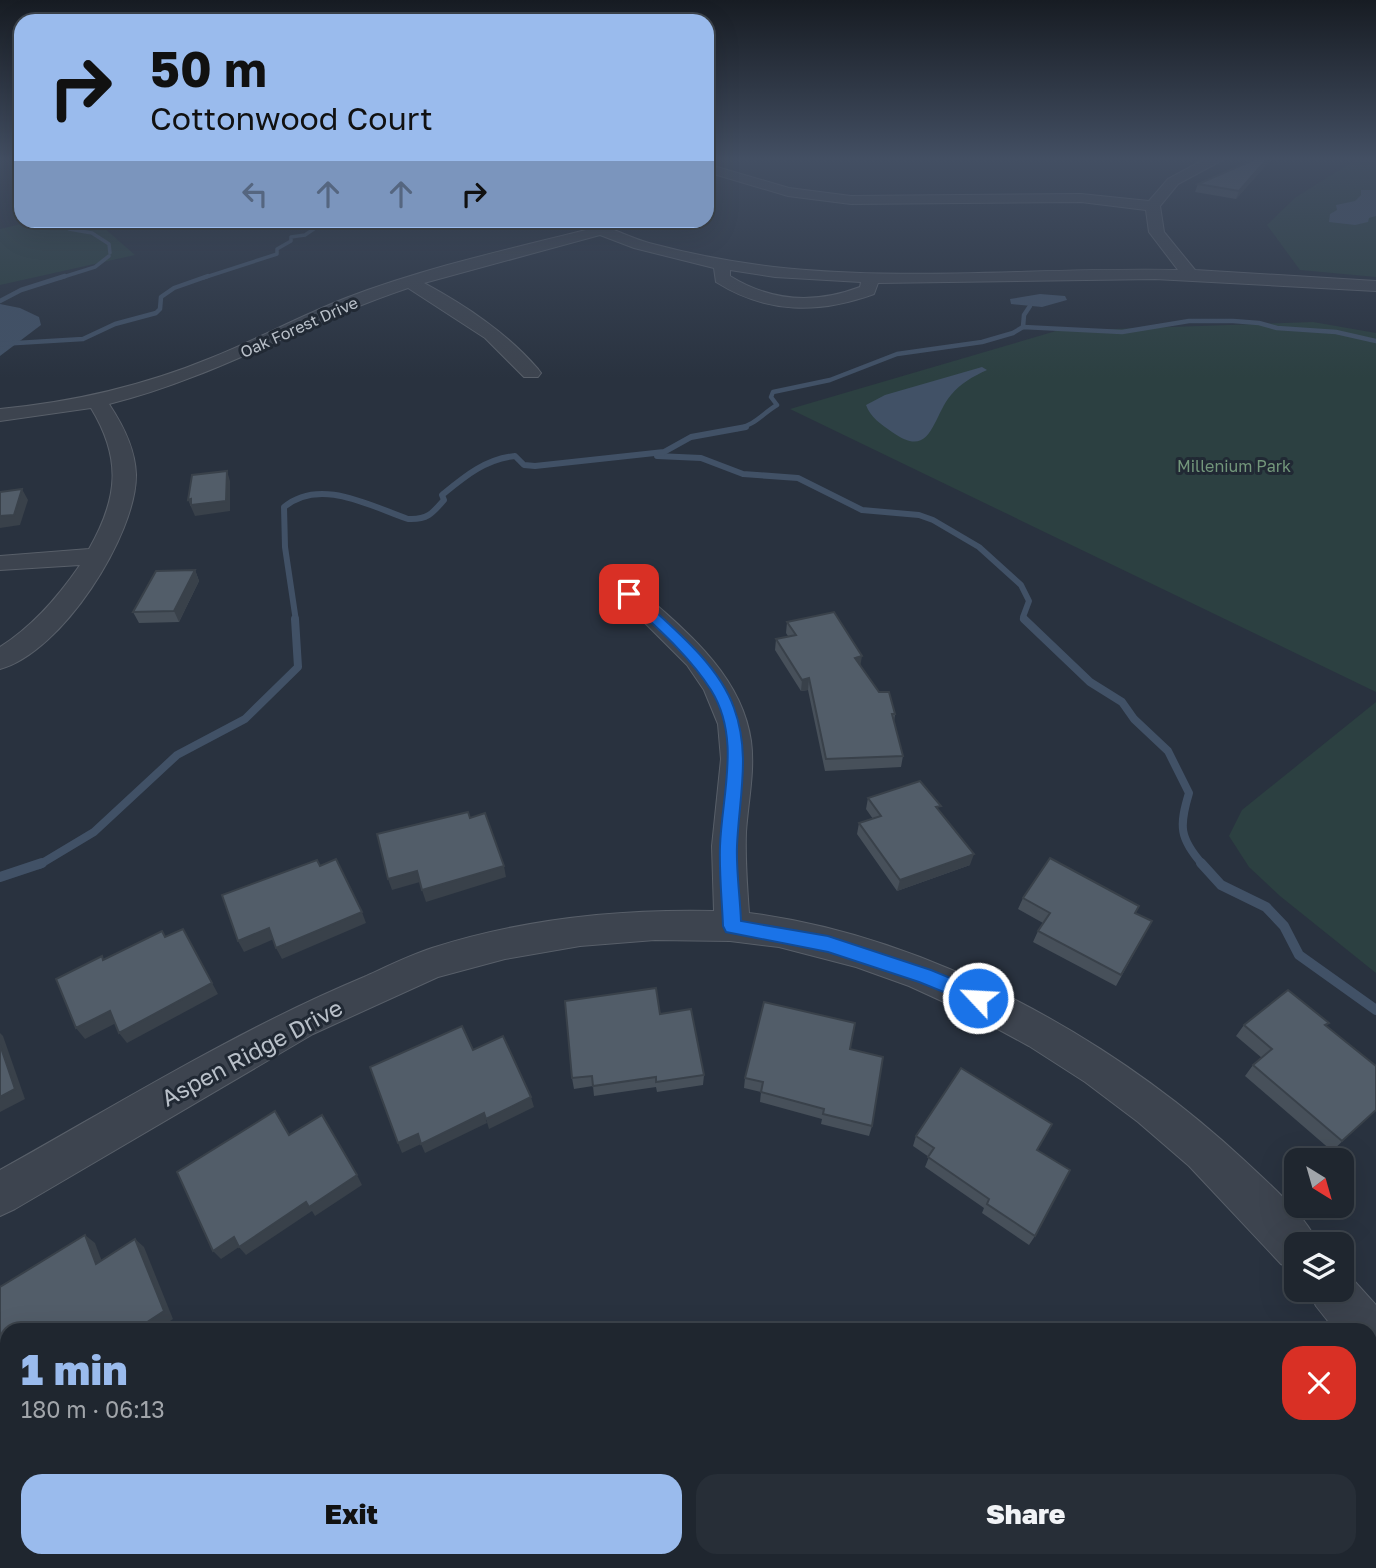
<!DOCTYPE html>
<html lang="en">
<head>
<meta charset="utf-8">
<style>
	body { margin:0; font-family:"Golos Text",sans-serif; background:#272e37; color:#f1f3f6; height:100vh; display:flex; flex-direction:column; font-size:26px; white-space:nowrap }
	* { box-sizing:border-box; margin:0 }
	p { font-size:23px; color:#a1a5aa }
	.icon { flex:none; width:38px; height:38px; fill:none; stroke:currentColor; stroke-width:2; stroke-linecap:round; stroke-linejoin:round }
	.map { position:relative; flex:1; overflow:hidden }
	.sheet { position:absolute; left:0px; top:1323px; width:1377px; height:245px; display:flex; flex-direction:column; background:#1f262f; border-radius:21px 21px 0 0; box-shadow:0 7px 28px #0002,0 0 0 2px #3c434b }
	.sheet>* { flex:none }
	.banner { position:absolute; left:14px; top:14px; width:700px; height:214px; border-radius:21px; box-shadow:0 7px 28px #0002,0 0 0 2px #3c434b; background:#9abbed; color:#111; overflow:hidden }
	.needle { width:46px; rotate:143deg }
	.fabs { position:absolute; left:1284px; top:1148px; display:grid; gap:14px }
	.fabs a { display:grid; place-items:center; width:70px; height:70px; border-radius:14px; background:#1f262f; box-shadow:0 7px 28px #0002,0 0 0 2px #3c434b; font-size:35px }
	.pin { position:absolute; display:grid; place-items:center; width:60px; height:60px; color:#fff; margin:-30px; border-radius:14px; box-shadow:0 4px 10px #0006 }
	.me { position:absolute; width:77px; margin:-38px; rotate:295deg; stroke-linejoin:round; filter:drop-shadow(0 0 5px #0008) }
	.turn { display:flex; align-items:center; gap:24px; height:147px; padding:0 21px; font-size:32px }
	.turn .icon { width:91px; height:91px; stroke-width:2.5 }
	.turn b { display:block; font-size:49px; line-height:60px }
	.lanes { display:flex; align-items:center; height:66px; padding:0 21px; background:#0003; justify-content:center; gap:35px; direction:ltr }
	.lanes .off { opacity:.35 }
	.round { display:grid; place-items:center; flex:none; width:74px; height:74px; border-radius:21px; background:#272e37 }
	.headline { display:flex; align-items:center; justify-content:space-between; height:119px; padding:0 21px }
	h1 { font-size:42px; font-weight:800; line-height:52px; color:#9abbed }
	.button { display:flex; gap:14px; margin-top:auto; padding:14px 21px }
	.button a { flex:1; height:80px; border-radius:21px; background:#9abbed; color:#111; font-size:28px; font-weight:800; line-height:80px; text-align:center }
	.button a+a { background:#272e37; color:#f1f3f6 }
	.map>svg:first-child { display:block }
	.green { fill:#2c4041 }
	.water { fill:#415166 }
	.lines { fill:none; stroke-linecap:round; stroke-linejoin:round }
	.stream-far4 { stroke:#415166; stroke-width:3.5 }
	.stream-far3 { stroke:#415166; stroke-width:4.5 }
	.stream-far2 { stroke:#415166; stroke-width:6 }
	.stream-far1 { stroke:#415166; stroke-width:8 }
	.stream { stroke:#415166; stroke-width:10 }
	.street-casing { stroke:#585f69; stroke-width:2 }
	.street { fill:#3d444f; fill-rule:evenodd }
	.wall { fill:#47505a }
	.shaded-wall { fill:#39414a }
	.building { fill:#525d69; stroke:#39414a; stroke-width:2 }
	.route { fill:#1a73e8; stroke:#114b97; stroke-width:2 }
	.labels { text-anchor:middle; stroke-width:6; stroke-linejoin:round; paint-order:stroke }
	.far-street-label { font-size:16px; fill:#b9c0c9; stroke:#212934 }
	.far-park-label { font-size:16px; fill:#73977b; stroke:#212934 }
	.near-street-label { font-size:23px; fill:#b9c0c9; stroke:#212934 }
</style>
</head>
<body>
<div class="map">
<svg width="1376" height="1568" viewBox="0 0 1376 1568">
	<rect width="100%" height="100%" fill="#29323f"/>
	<g class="green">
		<polygon points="1359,158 1376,158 1376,277 1300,270 1267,225 1296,197"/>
		<polygon points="34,221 96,221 135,255 0,285 0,229"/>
		<polygon points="1313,322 1376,333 1376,692 790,409 1056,331"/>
		<polygon points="1376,702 1376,973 1280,896 1249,867 1229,836 1242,810"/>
	</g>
	<g class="water">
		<polygon points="1361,190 1376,190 1376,216 1369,218 1368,222 1355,225 1329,222 1330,214 1337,210 1336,205 1355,201 1361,195"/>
		<polygon points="1040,294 1065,296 1067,300 1042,307 1011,304 1010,299"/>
		<polygon points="0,304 20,308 39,317 41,325 0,356"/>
		<path d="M982 367 987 370C972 377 961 383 951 395 932 417 932 461 892 432 882 425 870 417 866 405L885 395Z"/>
	</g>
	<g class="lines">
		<g class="stream-far4">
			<polyline points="69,229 92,233 109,244 110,253"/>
			<polyline points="60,278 95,267 109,256"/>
			<polyline points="203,278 277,254 277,249 291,241 291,237 305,235 327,220"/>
		</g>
		<g class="stream-far3">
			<polyline points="0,301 21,290 65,276"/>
			<polyline points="1023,327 1024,315 1030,306"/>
			<polyline points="0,344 83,339 115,324 156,313 160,309 161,297 174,288 208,276"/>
			<path d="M737 429C755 425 762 414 777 405L771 397 773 392 830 380 897 354 982 342 1013 333 1023 327 1122 332 1189 321H1233L1259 323 1277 328 1336 332 1376 341"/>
		</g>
		<g class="stream-far2">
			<polyline points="657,456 701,458 743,474 798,478 862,510 919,515 933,520 979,547 1021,585 1029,601 1023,617 1025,621"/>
			<path d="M296 621 285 547 284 507C320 477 370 506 408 519 427 520 432 514 444 500L442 495C464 477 485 459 515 456L524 465 535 466 664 452 691 437 746 427"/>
		</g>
		<g class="stream-far1">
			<path d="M1024 619 1090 682 1122 702 1134 719 1168 751 1189 793C1179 826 1179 838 1203 865"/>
			<polyline points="39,865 94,832 177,755 245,719 298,667 295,619"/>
		</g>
		<g class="stream">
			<polyline points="1201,863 1221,885 1266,907 1284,926 1299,955 1376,1010"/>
			<polyline points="0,877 42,863"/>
		</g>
		<g class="street-casing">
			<g id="street">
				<path d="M1207 158H1226L1178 184 1160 206 1164 232 1195 270 1376 281V291L1155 279 878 283 874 294C819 314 767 314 716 282L714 268 634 248 600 235 424 283C466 306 506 332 538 369L541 373 538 377H524L485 338 408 288C306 322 214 378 109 404 123 425 135 448 136 474 137 535 61 653 0 669V647C33 626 58 597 80 565L0 570V556L89 549C118 498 122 459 91 408L0 421V409C73 402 143 386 211 358 256 340 300 316 346 298 424 268 506 250 586 230L568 220C602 220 618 234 649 243 690 254 732 262 774 267 908 282 1043 267 1178 270L1149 232 1146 210 1081 202 851 204 788 196 707 172V164L789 188 851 196 1081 194 1149 201 1168 179ZM730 270 775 277 861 282 860 287C815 304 772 302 730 276Z"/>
				<path d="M629 586 638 589C685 630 742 675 751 741 755 771 748 802 746 832 745 859 747 886 749 913 929 936 1114 1039 1245 1161 1268 1183 1306 1215 1318 1244H1297V1271L1281 1264 1189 1166 1138 1122 1085 1082 1029 1046 970 1014 909 986 856 967 779 947 730 941 655 940 580 946 505 959 438 977 313 1034 15 1209 0 1216V1170C120 1103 237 1030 364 977 386 967 408 956 432 948 522 919 619 909 714 911L712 846 721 759 718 724 704 690 687 665 616 594 620 589Z"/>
				<polygon points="1342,1271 1348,1274 1376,1305 1376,1350 1370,1352 1370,1330 1335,1330 1316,1306 1309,1290 1342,1290"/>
			</g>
		</g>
		<use href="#street" class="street"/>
	</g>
	<g class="wall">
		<polygon points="1258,158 1272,158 1236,199 1195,192 1198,184"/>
		<polygon points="195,570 199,581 179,622 139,623 133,612"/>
		<polygon points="787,622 860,666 895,714 894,722 903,756 901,767 825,771 808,690 801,691 775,650 776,639 788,636 786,633"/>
		<polygon points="868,798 939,811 970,865 897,891 857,834 859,823 873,819 866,809"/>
		<polygon points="1023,898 1135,913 1152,921 1116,986 1033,942 1038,931 1043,923 1018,909"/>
		<polygon points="660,1014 704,1075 703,1085 657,1092 656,1087 594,1096 593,1086 574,1089 572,1078"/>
		<polygon points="1329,1023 1326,1026 1376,1110 1332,1151 1245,1076 1253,1065 1262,1058 1236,1036 1244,1025"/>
		<polygon points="850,1049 872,1126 869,1136 821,1124 822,1119 760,1102 761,1092 744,1088 745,1078"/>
		<polygon points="916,1136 1037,1150 1035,1236 1029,1245 982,1213 984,1208 925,1167 929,1157 913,1146"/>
	</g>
	<g class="shaded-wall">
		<polygon points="1268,158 1272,159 1236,199 1239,191"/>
		<polygon points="227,471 230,481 230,511 195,516 188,500 191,499"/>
		<polygon points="22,489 28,500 20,525 0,528 0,516"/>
		<polygon points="195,570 199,581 179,622 174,611"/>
		<polygon points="862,656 860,668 855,658"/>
		<polygon points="809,678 808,690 801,691 802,680"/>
		<polygon points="974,854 970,865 897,891 900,880"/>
		<polygon points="504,866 506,877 426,902 422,890"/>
		<polygon points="417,871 420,882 392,890 388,879"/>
		<polygon points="362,912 366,923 282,959 276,948"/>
		<polygon points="269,928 274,939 244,952 238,941"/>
		<polygon points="183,929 218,994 127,1043 119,1033"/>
		<polygon points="110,1011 118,1022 85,1039 76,1028"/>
		<polygon points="0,1033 3,1036 25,1099 0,1112"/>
		<polygon points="531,1097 534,1107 489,1129 486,1119"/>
		<polygon points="484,1113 487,1123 425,1153 421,1144 402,1153 398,1143 418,1134"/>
		<polygon points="357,1175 362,1185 315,1216 312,1211 246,1255 239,1247 221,1259 213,1251 234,1237 306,1202"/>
		<polygon points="85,1235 95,1243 106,1272 96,1264"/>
		<polygon points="135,1239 144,1247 173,1319 156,1330 135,1330"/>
		<polygon points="7,1393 7,1408 0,1404 0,1398"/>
	</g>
	<g class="building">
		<polygon points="1258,158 1268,158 1239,191 1198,184"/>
		<polygon points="227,471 226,501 191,505 191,499 188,500 192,475"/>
		<polygon points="22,489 14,515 0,516 0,492"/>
		<polygon points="195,570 174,611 133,612 156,571"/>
		<polygon points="834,612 862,656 855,658 879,692 889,692 895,714 892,714 903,756 826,759 809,678 802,680 776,639 796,635 787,622"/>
		<polygon points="920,781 941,806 936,807 974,854 900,880 859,823 881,816 868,798"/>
		<polygon points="468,812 470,818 485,813 504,866 422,890 417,871 388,879 377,834"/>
		<polygon points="1050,858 1139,906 1135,913 1152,921 1121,975 1038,931 1050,913 1023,898"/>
		<polygon points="336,859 362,912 276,948 269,928 238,941 222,895 317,860 320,866"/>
		<polygon points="183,929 212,983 119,1033 110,1011 76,1028 56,979 102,956 103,960 162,931 165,937"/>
		<polygon points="656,988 660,1014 691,1009 704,1075 656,1082 656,1077 593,1086 592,1076 572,1078 565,1001"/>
		<polygon points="1288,990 1329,1023 1325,1025 1376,1066 1376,1110 1342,1141 1253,1065 1272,1049 1244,1025"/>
		<polygon points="764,1002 855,1023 850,1049 883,1057 872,1126 823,1114 824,1109 761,1092 763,1082 745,1078"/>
		<polygon points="462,1026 473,1050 503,1036 531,1097 486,1119 484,1113 421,1144 418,1134 398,1143 370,1067"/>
		<polygon points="0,1045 15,1089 0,1097"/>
		<polygon points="961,1068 1052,1124 1037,1150 1070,1170 1035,1236 987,1204 989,1199 928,1157 934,1148 916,1136"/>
		<polygon points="275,1111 289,1135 322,1115 357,1175 309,1207 306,1202 239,1247 234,1237 213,1251 177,1172"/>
		<polygon points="85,1235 96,1264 135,1239 164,1311 135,1330 7,1330 7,1393 0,1398 0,1287"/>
	</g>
	<linearGradient id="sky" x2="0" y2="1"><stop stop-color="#171c23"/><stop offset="0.42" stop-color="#434f63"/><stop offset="1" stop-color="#434f63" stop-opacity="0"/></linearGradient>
	<rect width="1376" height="378" fill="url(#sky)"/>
	<path class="route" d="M629 590 633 591C667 623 718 662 734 708 751 754 739 798 737 846 736 870 740 896 741 921L828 936 931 970 984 992 987 998 984 1004 978 1006 919 982 828 952 726 932 723 926C722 900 719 873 720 846 722 794 741 738 711 690 688 654 655 626 624 597L622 594Z"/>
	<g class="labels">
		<g class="far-street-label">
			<text transform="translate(299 327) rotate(-24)" y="6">Oak Forest Drive</text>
		</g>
		<g class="far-park-label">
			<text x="1234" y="472">Millenium Park</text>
		</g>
		<g class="near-street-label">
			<text transform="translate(252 1053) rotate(-28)" y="8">Aspen Ridge Drive</text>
		</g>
	</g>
</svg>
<div class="fabs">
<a><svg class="needle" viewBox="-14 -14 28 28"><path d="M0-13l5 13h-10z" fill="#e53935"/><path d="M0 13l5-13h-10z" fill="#a1a5aa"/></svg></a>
<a><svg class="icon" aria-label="layers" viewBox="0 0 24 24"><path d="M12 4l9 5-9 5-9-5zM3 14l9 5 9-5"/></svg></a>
</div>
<div class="pin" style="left:629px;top:594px;background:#d93025"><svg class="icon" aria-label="arrive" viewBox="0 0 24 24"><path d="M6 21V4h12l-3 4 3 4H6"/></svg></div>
<svg class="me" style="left:978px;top:998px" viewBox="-20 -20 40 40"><circle r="17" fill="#1a73e8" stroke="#fff" stroke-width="3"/><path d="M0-11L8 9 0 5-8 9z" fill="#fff"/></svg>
<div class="banner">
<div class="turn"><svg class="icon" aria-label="right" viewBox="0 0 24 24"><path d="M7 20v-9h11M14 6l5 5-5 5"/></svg><div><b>50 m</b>Cottonwood Court</div></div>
<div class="lanes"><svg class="icon off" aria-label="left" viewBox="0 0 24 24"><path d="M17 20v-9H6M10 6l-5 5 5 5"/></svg><svg class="icon off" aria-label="ahead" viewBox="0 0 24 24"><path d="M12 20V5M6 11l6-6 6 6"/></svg><svg class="icon off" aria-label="ahead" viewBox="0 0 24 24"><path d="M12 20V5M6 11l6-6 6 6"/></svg><svg class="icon" aria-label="right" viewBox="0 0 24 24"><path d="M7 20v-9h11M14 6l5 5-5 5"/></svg></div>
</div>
<section class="sheet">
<div class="headline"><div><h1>1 min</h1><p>180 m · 06:13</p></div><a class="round" style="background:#d93025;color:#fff"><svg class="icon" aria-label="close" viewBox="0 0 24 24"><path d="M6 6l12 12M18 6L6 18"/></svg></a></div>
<div class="button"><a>Exit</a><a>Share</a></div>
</section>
</div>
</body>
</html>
